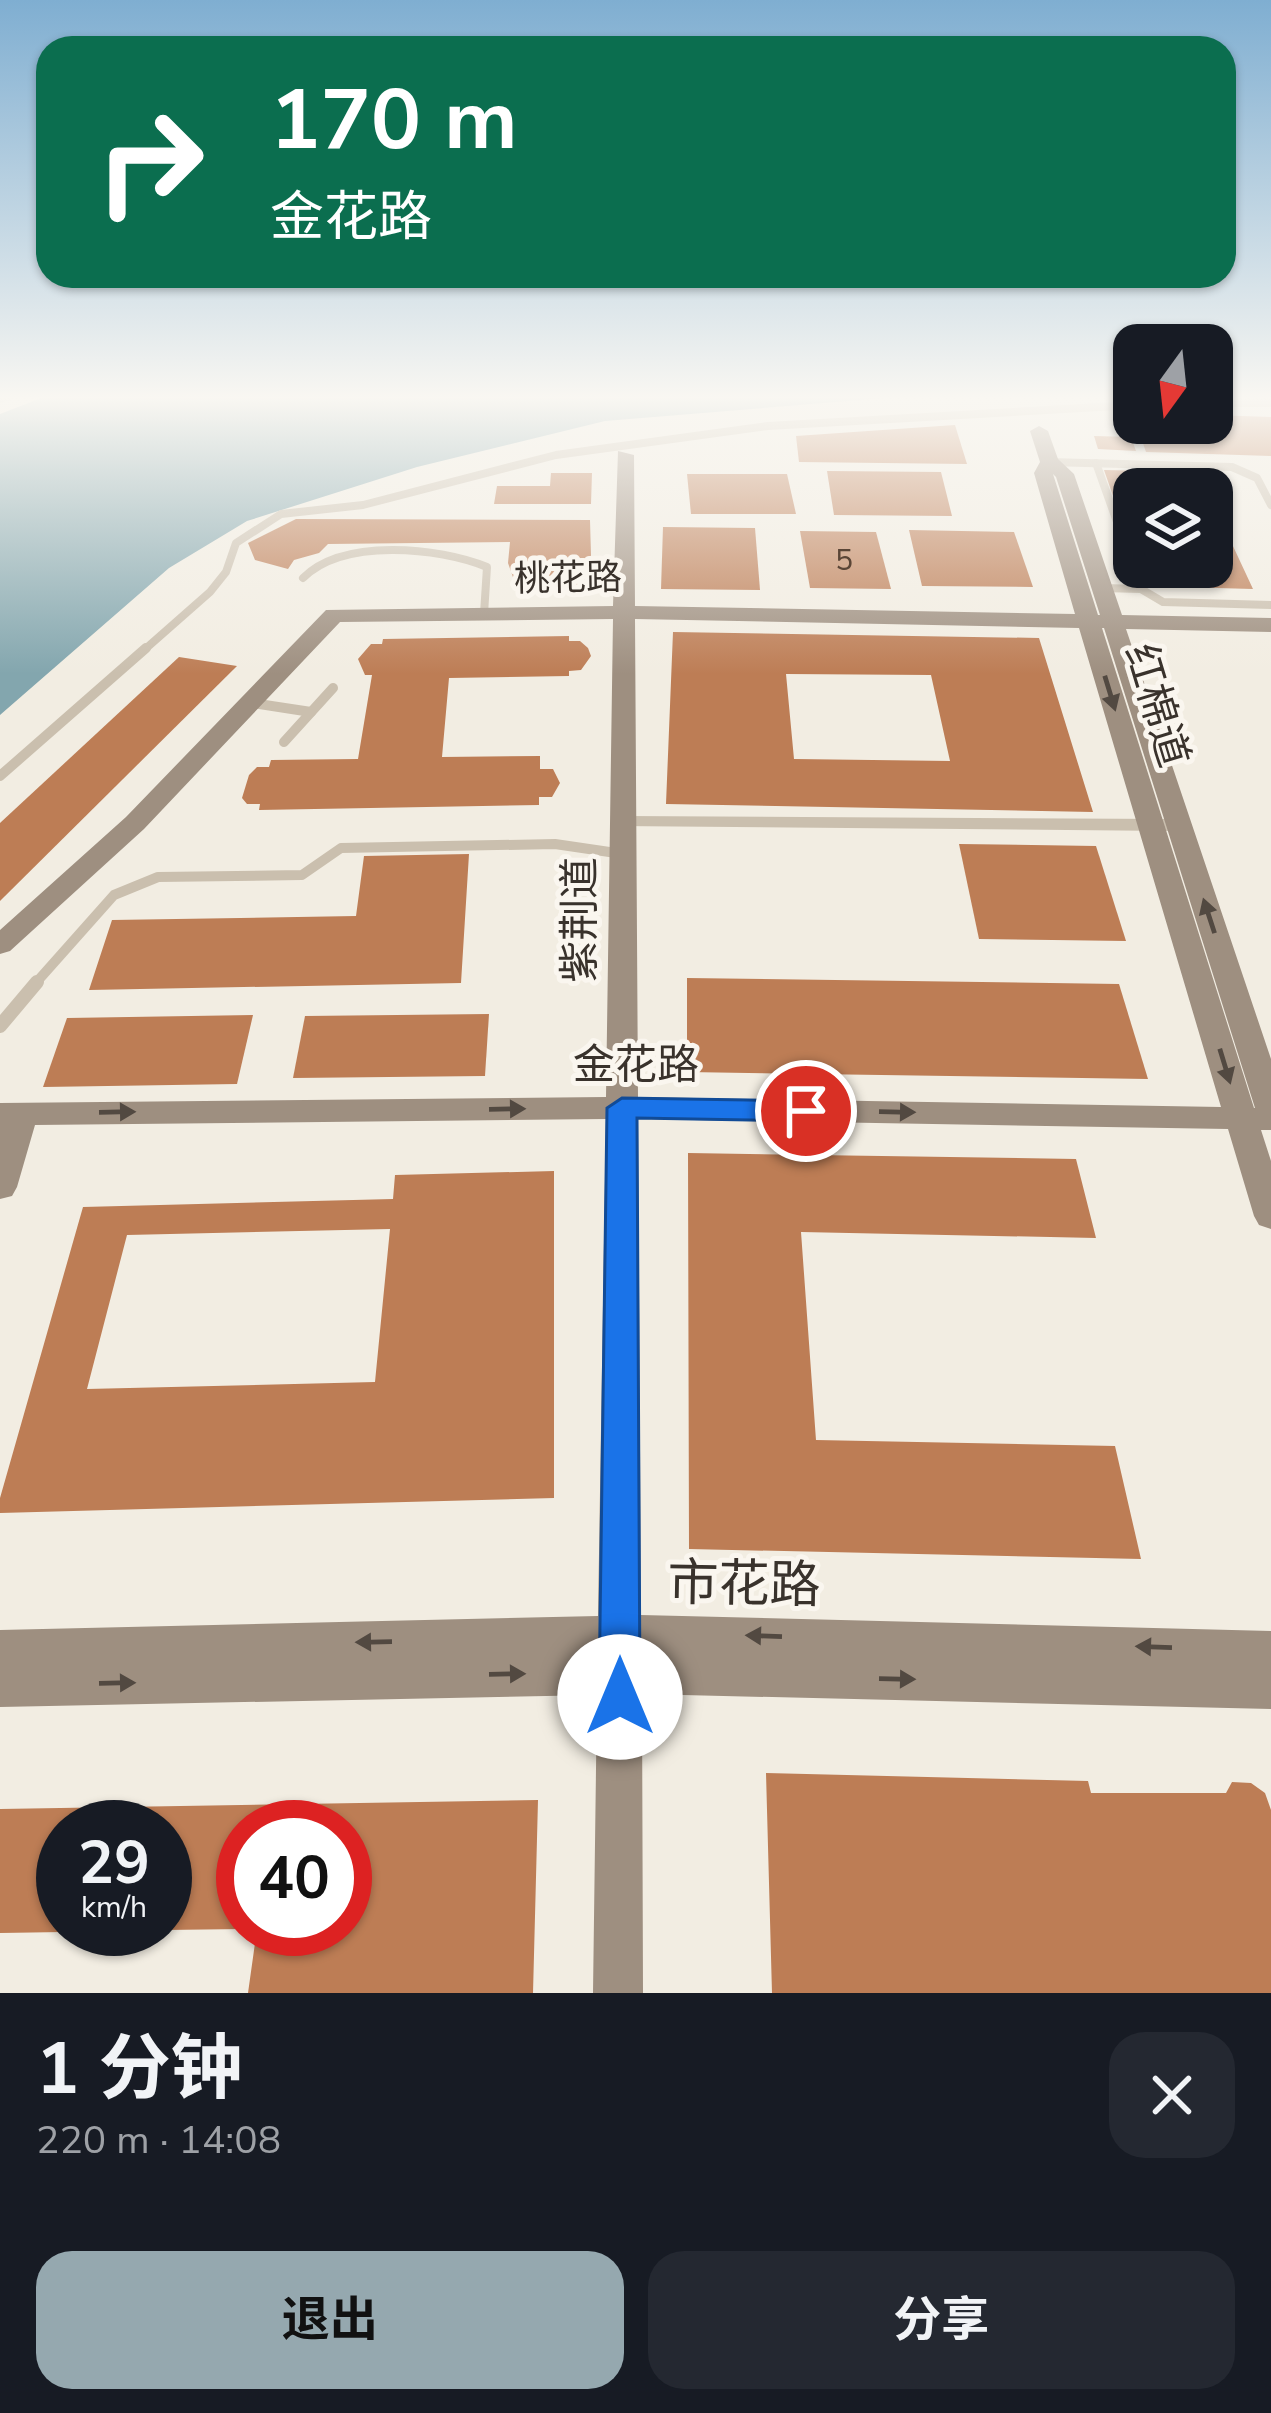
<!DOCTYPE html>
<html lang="zh">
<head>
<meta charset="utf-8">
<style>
	body { margin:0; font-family:"Nunito Sans","Noto Sans SC",sans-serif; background:#242831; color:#f1f3f6; height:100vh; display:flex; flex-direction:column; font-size:45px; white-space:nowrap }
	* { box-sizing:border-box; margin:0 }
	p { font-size:39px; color:#9ea1a6 }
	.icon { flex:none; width:66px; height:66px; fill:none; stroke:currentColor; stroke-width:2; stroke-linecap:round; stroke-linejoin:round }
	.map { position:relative; height:1993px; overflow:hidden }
	.drawer { display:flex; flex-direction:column; background:#171b24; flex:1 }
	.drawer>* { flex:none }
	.guide { position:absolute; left:36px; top:36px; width:1200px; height:252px; border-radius:36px; box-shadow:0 3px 9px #0004; background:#0b6e4f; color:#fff; overflow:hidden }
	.needle { width:78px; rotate:195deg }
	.fabs { position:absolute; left:1113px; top:324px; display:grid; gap:24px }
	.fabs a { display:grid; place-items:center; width:120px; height:120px; border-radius:24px; background:#171b24; box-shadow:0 3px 9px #0004; font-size:60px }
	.speed { position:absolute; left:36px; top:1800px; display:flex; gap:24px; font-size:60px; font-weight:700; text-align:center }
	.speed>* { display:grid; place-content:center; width:156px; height:156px; border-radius:50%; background:#171b24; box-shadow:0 3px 9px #0004; line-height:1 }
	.speed small { font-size:30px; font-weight:400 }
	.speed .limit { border:18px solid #d22; background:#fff; color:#111 }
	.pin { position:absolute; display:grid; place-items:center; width:102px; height:102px; color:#fff; margin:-51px; border:6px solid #fff; border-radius:50%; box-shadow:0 3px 12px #0007 }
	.me { position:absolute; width:132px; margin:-66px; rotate:0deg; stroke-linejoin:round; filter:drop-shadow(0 0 9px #0008) }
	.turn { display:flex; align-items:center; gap:42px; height:252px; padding:0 36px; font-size:54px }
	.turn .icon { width:156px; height:156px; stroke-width:2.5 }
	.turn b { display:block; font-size:84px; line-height:102px }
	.round { display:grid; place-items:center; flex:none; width:126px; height:126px; border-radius:36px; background:#242831 }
	.head { display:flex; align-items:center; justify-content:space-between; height:204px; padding:0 36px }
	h1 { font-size:72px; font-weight:700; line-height:90px }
	.cta { display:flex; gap:24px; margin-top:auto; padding:24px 36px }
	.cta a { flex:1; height:138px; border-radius:36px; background:#95a8af; color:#111; font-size:48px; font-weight:700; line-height:138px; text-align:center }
	.cta a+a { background:#242831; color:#f1f3f6 }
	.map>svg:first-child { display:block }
	.water { fill:#83a6ae }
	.building { fill:#bd7d55; fill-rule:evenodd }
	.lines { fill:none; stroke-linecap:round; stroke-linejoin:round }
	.lane-far2 { stroke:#cabfae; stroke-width:8 }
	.lane-far1 { stroke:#cabfae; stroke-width:10 }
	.lane { stroke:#cabfae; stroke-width:14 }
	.street { fill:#cabfae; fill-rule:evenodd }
	.secondary { fill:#9e8f80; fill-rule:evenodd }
	.oneway { fill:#524941 }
	.route { fill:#1a73e8; stroke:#114b97; stroke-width:3 }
	.labels { text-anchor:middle; stroke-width:10; stroke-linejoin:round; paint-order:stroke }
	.far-number-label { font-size:30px; fill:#5a4536 }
	.far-street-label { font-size:36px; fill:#39322c; stroke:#faf6ef }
	.street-label { font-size:42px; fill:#39322c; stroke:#faf6ef }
	.near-street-label { font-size:51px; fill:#39322c; stroke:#faf6ef }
</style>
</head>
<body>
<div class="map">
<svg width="1271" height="1993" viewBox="0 0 1271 1993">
	<rect width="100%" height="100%" fill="#f2ede2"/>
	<polygon class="water" points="49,395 922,395 605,421 417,467 247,521 169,568 0,715 0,414"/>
	<g class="building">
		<polygon points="1212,415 1271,417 1271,456 1146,452 1136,423 1212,423"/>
		<polygon points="955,425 967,464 799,462 796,436"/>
		<polygon points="1094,436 1131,437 1136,451 1098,449"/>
		<polygon points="1104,470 1199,472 1207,489 1134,489 1133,553"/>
		<polygon points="827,471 941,472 952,516 834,515"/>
		<polygon points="551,473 592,473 591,504 494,504 497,486 550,486"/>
		<polygon points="687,474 787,474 796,514 691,514"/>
		<polygon points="1212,501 1253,589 1145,586 1138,567 1212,567"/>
		<polygon points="296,519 590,520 592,590 550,592 514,580 508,563 510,542 328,544 319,553 294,560 288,569 255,560 248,543"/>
		<polygon points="663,527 755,528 760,590 661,589"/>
		<polygon points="909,530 1014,532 1033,587 922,586"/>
		<polygon points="800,531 876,532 891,589 810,588"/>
		<path d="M673 632 1039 638 1093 812 666 804ZM786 674 931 675 950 761 794 759Z"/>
		<polygon points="569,636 569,641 580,641 588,648 591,656 581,670 569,671 569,676 449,678 442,757 540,756 540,769 553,769 560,783 552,797 539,797 539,805 259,810 260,804 247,804 242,798 249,775 257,767 269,767 271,760 358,759 372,675 365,675 358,659 371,644 382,644 383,639"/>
		<polygon points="179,657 237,666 0,901 0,823"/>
		<polygon points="959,844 1096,846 1126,941 979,939"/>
		<polygon points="469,854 461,983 89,990 112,920 356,916 364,856"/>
		<polygon points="687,978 1119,984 1148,1079 687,1072"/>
		<polygon points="489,1014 485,1076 293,1078 305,1016"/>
		<polygon points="253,1015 237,1084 43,1087 67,1018"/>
		<polygon points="688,1153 1076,1159 1096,1238 801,1232 816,1440 1115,1446 1141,1559 689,1549"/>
		<path d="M554 1171V1498L0 1513V1498L83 1207 393 1199 395 1175ZM390 1229 375 1382 87 1389 127 1235Z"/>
		<polygon points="766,1773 1088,1781 1091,1793 1226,1793 1232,1782 1251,1783 1265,1793 1271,1810 1271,1993 772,1993"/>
		<polygon points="538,1800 533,1993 248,1993 257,1929 345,1929 345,1827 243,1827 243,1929 165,1930 165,1827 63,1827 63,1932 0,1933 0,1809"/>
	</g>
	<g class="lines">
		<g class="lane-far2">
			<polyline points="0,399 13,395"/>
			<polyline points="1212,403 1271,403"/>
			<polyline points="1049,462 1232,467 1257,478 1271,505"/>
			<polyline points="1096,463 1141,589"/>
			<path d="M303 578C343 538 438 547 487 567L484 614"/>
			<polyline points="1102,588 1141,589 1163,602 1271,605"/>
			<polyline points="143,651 210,592 226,572 236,543 281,514 363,505 556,455 768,426 1134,405"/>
		</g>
		<g class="lane-far1">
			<polyline points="252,703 311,712"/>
			<polyline points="284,742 333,688"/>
			<polyline points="0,776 146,648"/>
			<polyline points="34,985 114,895 158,877 302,875 341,848 555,844 623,854"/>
		</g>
		<polyline class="lane" points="0,1026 37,982"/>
		<polygon class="street" points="624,816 1171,819 1182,825 1171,831 617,826 613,822 617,818"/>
		<path class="secondary" d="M1039 426 1048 431 1058 459 1074 474 1122 615 1271 618V632L1126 629 1271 1059V1130H1261L1271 1161V1229L1259 1225 1254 1216 1228 1129 638 1119 641 1615 1271 1631V1709L642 1694 643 1993H593L597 1695 0 1707V1630L598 1616 606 1119 35 1125 17 1187 12 1196 0 1199V1103L606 1097 613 619 340 622 144 829 10 951 0 954V930L126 817 326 610 613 606 618 451 634 455 635 606 1075 614 1034 473 1040 462 1030 431ZM1053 474 1056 477 1100 615H1098ZM635 619 1079 628 1221 1107 638 1097ZM1102 628H1104L1255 1108H1254Z"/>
	</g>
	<defs><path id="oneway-solid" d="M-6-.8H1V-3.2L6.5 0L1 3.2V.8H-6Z" transform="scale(3)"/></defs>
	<g class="oneway">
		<use href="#oneway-solid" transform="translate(1110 693) rotate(73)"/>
		<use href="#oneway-solid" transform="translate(1209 916) rotate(-108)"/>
		<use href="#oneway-solid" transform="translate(1225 1066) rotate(73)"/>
		<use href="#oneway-solid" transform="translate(507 1109) rotate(-1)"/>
		<use href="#oneway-solid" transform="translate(117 1112) rotate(-1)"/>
		<use href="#oneway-solid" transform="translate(897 1112) rotate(1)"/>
		<use href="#oneway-solid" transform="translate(764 1636) rotate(-178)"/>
		<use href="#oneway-solid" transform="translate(374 1642) rotate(179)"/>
		<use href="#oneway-solid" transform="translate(1154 1647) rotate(-178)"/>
		<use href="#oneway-solid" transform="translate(507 1674) rotate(-1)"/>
		<use href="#oneway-solid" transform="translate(897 1679) rotate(1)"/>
		<use href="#oneway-solid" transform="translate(117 1683) rotate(-1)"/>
	</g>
	<linearGradient id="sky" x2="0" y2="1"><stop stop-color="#7faed1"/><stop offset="0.59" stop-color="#f9f7f2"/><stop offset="1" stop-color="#f9f7f2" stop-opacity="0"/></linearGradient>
	<rect width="1271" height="674" fill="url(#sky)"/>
	<polygon class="route" points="622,1098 806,1101 821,1111 806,1121 637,1118 640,1697 634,1711 620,1717 605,1711 599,1697 607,1108"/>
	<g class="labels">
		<g class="far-number-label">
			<text x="844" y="570">5</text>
		</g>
		<g class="far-street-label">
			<text transform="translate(568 577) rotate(-1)" y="13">桃花路</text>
		</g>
		<g class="street-label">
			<text transform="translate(1158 705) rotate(73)" y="15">红棉道</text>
			<text transform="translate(579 920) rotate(-90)" y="15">紫荆道</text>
			<text x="636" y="1079">金花路</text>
		</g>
		<g class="near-street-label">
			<text transform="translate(744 1583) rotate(1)" y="18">市花路</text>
		</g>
	</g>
</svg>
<div class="fabs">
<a><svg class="needle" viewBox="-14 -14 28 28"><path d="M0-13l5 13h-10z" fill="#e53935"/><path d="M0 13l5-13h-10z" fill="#9ea1a6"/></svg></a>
<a><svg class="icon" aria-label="layers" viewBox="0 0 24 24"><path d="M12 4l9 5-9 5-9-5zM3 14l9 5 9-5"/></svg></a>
</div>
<div class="speed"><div>29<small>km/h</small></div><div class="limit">40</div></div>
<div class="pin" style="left:806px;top:1111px;background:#d93025"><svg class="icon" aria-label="arrive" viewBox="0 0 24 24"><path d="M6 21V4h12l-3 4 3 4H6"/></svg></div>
<svg class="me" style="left:620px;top:1697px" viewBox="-20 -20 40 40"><circle r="19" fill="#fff"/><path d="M0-13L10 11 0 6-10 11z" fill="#1a73e8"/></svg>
<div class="guide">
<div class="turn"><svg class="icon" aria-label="right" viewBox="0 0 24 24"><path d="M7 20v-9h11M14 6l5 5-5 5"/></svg><div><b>170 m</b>金花路</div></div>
</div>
</div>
<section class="drawer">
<div class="head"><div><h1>1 分钟</h1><p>220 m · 14:08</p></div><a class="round"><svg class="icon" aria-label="close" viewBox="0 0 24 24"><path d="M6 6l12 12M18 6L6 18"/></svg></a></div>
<div class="cta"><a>退出</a><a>分享</a></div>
</section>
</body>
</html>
